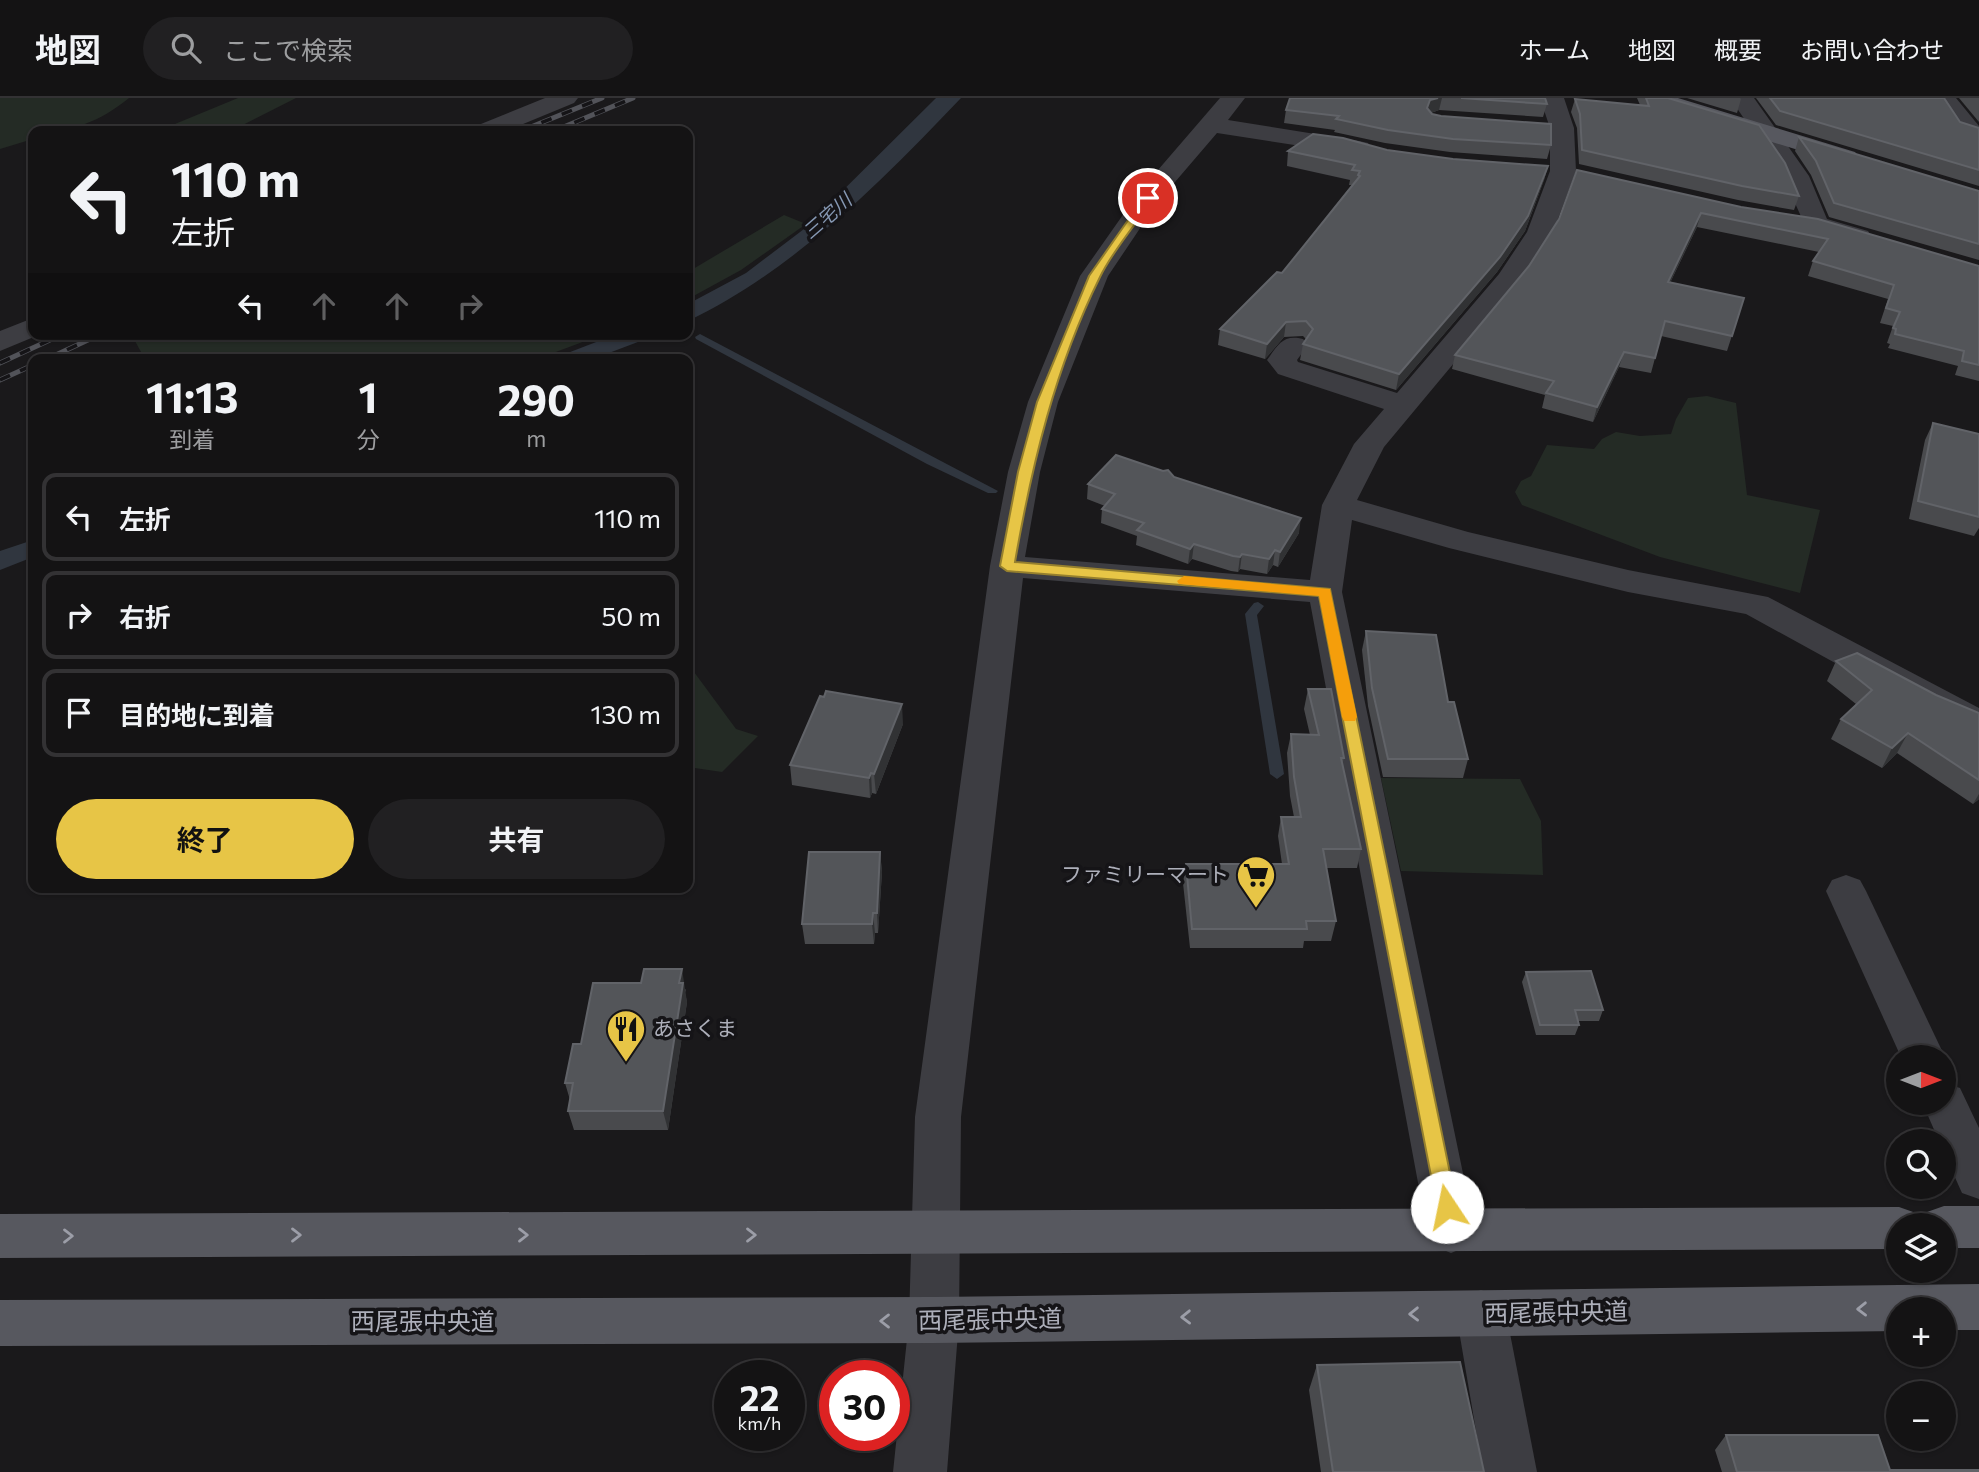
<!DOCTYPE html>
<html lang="ja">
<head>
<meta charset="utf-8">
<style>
	body { margin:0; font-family:Commissioner,"Noto Sans JP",sans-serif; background:#212022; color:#f1f3f6; height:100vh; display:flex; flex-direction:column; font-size:26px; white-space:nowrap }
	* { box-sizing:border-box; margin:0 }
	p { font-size:23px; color:#9d9ea0 }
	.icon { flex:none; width:38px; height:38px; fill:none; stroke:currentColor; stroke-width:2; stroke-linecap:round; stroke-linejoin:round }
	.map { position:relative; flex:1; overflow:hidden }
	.side { position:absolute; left:28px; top:256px; width:665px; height:539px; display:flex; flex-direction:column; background:#141314; border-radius:14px; box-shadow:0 2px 5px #0004,0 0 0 2px #333234 }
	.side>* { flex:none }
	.top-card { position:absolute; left:28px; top:28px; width:665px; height:214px; border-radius:14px; box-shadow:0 2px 5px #0004,0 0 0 2px #333234; background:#141314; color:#f1f3f6; overflow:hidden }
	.needle { width:46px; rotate:90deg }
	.controls { position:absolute; left:1886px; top:947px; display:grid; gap:14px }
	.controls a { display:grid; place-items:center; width:70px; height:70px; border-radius:50%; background:#141314; box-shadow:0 2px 5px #0004,0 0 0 2px #333234; font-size:35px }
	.speed { position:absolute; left:714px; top:1262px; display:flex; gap:14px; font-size:35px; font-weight:700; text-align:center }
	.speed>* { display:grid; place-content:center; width:91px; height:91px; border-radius:50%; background:#141314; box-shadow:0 2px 5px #0004,0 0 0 2px #333234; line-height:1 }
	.speed small { font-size:18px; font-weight:400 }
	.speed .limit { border:10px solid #d22; background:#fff; color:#111 }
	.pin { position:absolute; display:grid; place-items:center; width:60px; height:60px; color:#fff; margin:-30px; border:4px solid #fff; border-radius:50%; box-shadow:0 2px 7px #0007 }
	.me { position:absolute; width:77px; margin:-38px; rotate:349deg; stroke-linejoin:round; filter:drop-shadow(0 0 5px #0008) }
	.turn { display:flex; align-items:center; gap:24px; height:147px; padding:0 28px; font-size:32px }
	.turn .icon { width:91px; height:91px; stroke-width:2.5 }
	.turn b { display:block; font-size:49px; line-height:60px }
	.lanes { display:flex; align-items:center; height:66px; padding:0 28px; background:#0003; justify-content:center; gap:35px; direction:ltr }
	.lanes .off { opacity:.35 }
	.eta { display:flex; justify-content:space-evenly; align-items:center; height:119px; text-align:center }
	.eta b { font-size:42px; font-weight:700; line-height:49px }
	.primary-button { display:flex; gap:14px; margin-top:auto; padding:14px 28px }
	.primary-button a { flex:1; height:80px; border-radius:42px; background:#e7c546; color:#111; font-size:28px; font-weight:700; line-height:80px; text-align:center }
	.primary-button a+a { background:#212022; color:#f1f3f6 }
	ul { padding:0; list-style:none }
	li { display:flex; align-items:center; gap:21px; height:88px; margin:0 14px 10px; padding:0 14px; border:4px solid #333234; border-radius:14px }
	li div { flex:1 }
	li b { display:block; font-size:26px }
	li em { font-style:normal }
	header { display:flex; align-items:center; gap:42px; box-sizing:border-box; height:98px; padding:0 35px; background:#141314; border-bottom:2px solid #333234 }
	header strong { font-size:33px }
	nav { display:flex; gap:38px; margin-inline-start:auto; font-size:24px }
	.search { width:490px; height:63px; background:#212022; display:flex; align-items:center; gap:18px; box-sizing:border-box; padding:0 24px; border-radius:38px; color:#9d9ea0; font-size:26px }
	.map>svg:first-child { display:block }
	.green { fill:#242b25 }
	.water { fill:#30363f }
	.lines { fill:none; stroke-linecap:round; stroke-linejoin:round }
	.stream { fill:#30363f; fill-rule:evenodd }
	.minor { fill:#3d3d42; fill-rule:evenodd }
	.major { fill:#57585f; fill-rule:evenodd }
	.rail-casing { stroke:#525359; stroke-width:5 }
	.rail { stroke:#151417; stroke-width:3.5; stroke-dasharray:11; stroke-linecap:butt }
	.wall { fill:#494a4d }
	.shaded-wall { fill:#313234 }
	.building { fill:#535559; stroke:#616368; stroke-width:2 }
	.oneway { stroke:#9c9ea8 }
	.route { fill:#e7c546; stroke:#96802e; stroke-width:2 }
	.slow { fill:#f59e0b }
	.labels { text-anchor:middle; stroke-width:7; stroke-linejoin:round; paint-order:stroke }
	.far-water-label { font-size:19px; font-style:italic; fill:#8698b3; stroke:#151417 }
	.poi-label { font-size:21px; fill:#adafba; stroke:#151417; text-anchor:end }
	.near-street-label { font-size:24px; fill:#adafba; stroke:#151417 }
</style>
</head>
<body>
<header>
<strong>地図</strong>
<div class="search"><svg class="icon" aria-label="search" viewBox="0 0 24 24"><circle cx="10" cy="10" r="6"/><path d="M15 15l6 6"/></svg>ここで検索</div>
<nav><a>ホーム</a><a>地図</a><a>概要</a><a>お問い合わせ</a></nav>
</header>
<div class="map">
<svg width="1979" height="1374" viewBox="0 0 1979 1374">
	<rect width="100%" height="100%" fill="#1a191b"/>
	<g class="green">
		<path d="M0 0H129C98 25 74 33 33 33V41L0 51Z"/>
		<polygon points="238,0 296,0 231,33 158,33"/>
		<polygon points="784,117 806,126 741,172 688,201 688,174"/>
		<polygon points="131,236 604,236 537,261 145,261"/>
		<polygon points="1707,298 1736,305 1747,397 1820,412 1800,495 1660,459 1522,407 1515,394 1521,383 1531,378 1547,347 1594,351 1602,341 1616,334 1640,338 1671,336 1676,321 1688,300"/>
		<polygon points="688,573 694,574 736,631 758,638 722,674 688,669"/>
		<polygon points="1381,680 1520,681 1541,723 1543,777 1401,773"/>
	</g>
	<g class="water">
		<path d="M936 0H961C881 84 794 172 688 223V206L746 175 804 131Z"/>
		<polygon points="617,236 659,236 593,261 552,261"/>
		<polygon points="33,442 33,459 0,472 0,453"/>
	</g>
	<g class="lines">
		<g class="stream">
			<polygon points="700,236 998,393 996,395 988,395 927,366 696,241 695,239"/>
			<polygon points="1258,504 1264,508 1257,517 1284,676 1277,681 1270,676 1245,516 1254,505"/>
		</g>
		<g class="minor">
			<polygon points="545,0 578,0 574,5 506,33 473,33 476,28"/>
			<path d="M1220 0H1245L1228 22 1359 43 1368 45 1371 50 1368 55 1359 57 1217 35 1157 105 1108 178 1058 304 1040 374 1025 459 1310 482 1322 407 1354 346 1384 311 1278 276 1267 262C1278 247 1283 236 1303 241L1308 247 1297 262 1298 264 1397 295 1499 176 1527 134 1550 73V30L1540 0H1564L1574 30 1576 73 1553 134 1519 187 1384 349 1357 402 1468 434 1628 472 1768 499 1979 610V638L1926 615 1746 516 1628 494 1449 450 1352 422 1342 494 1475 1133 1468 1148 1451 1155 1434 1148 1427 1133 1310 504 1023 480 961 1019 959 1222 947 1374H893L909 1222 915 1019 990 468 1008 374 1028 304 1080 178 1139 94Z"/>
			<polygon points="1730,0 1754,0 1809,78 1827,121 1868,133 1872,139 1868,145 1859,147 1807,132 1783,78"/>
			<polygon points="1932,0 1956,0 1979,28 1979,44 1957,36"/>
			<polygon points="33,220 33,236 41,236 0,253 0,233"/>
			<polygon points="1846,777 1860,782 1866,793 1945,959 1944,961 1901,959 1826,793 1832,782"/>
			<polygon points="1944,985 1960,990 1979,1030 1979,1101 1962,1095 1944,1055 1944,1043 1939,1043 1922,1004 1944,1004"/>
			<polygon points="1481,1192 1499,1199 1506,1215 1537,1374 1483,1374 1456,1215 1463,1199"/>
		</g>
		<g class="major">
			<polygon points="1641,0 1678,0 1855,54 1859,59 1855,64 1846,67 1837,64 1645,5"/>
			<polygon points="1944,1108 1979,1108 1979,1150 1944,1150 1944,1127 1899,1127 1899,1151 0,1160 0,1116 1899,1109 1916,1115 1921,1126 1927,1114"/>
			<polygon points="1979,1186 1979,1232 1944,1232 1944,1211 1899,1211 1899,1233 934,1245 0,1248 0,1202 934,1199"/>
		</g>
		<g class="rail-casing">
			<g id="rail">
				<polyline points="521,33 602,0"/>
				<polyline points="554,33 633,0"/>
				<polyline points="47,261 101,236"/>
				<polyline points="0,265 63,236"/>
				<polyline points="0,282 33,267"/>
			</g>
		</g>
		<use href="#rail" class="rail"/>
	</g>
	<g class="wall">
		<polygon points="1290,0 1545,0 1547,6 1543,19 1439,12 1431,15 1432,16 1551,47 1547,61 1450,54 1385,45 1334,34 1335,32 1284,25 1286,12"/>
		<polygon points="1637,0 1646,0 1799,98 1794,112 1738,102 1579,66 1577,30 1571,14 1575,1 1640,7"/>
		<polygon points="1687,0 1740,0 1741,1 1737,15"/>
		<polygon points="1756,0 1944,0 1960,24 1979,30 1979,88 1776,27"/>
		<polygon points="1959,0 1979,0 1979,24"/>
		<polygon points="1799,39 1979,93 1979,162 1829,119 1811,77 1795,53"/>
		<polygon points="1387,52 1453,61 1548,68 1544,82 1525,133 1497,174 1396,292 1300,262 1303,246 1306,241 1303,238 1284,239 1265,261 1218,247 1220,231 1282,175 1352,87 1349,87 1350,82 1287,68 1288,53"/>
		<polygon points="1577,72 1979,168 1979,283 1955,277 1958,268 1888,250 1890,246 1887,245 1893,228 1880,225 1888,201 1808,178 1813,163 1819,154 1697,129 1670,185 1744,200 1727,253 1661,238 1651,275 1619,269 1593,324 1542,310 1545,297 1452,271 1455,257 1529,168 1559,121"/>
		<polygon points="1933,325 1979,336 1979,430 1974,438 1909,421 1925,342"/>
		<polygon points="1174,379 1299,435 1278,469 1273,467 1267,476 1240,471 1238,474 1231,473 1192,461 1188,466 1136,447 1137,438 1101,425 1102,411 1105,408 1087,401 1088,386"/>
		<polygon points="1366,533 1448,604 1468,661 1463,680 1383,679 1368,608 1362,552"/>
		<polygon points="1836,563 1936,597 1979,615 1979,701 1973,706 1897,655 1882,670 1831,641 1841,621 1856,606 1827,583"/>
		<polygon points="1308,591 1344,660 1342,667 1361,751 1357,770 1326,770 1336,823 1331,843 1304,843 1303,850 1190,850 1183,785 1186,766 1282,766 1278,738 1281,719 1294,719 1290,698 1287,655 1291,636 1310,637 1304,611"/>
		<polygon points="903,626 876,696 872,695 870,700 792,687 790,667"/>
		<polygon points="880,754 882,774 878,835 875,835 874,846 805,846 802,826"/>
		<polygon points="1526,874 1603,912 1599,923 1578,923 1579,927 1575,937 1536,937 1522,884"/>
		<polygon points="686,891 685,895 687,904 668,1032 574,1032 568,1013 570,1002 565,985"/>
		<polygon points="1317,1267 1484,1374 1321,1374 1309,1292"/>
		<polygon points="1726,1337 1890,1372 1979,1374 1722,1374 1715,1352"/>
	</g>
	<g class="shaded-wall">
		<polygon points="1438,0 1442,0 1439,12 1428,16 1427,10 1430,2"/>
		<polygon points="1548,68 1544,82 1525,133 1497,174 1396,292 1399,276"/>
		<polygon points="1701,115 1697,129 1663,199 1668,184"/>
		<polygon points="1286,224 1284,239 1265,261 1267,246"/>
		<polygon points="1624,254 1619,269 1593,324 1597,309"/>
		<polygon points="1301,420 1299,435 1278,469 1280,454"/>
		<polygon points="1194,446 1192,461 1188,466 1190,451"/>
		<polygon points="1275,452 1273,467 1267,476 1269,461"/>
		<polygon points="1242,456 1240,471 1238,474 1240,459"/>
		<polygon points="902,606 903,626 876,696 874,676"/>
		<polygon points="1908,635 1897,655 1882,670 1892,650"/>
		<polygon points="871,675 872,695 870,700 869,680"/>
		<polygon points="1979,696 1979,701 1973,706"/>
		<polygon points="880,754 882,774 878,835 877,815"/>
		<polygon points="873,815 875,835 874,846 872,826"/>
		<polygon points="682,871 687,904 668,1032 663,1013"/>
	</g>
	<g class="building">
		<polygon points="1290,0 1438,0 1430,2 1427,10 1432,16 1441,18 1551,26 1551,47 1453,41 1388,32 1336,21 1339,18 1286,12"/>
		<polygon points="1461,0 1545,0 1547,6"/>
		<polygon points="1646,0 1668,0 1759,27 1785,65 1799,98 1742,88 1582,52 1580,16 1575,1 1649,8"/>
		<polygon points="1770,0 1944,0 1960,24 1979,30 1979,72 1780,13"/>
		<polygon points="1313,36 1343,40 1387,52 1453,61 1548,68 1528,118 1500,159 1399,276 1303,246 1313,231 1306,223 1286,224 1267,246 1220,231 1277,174 1282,175 1360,78 1358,77 1360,73 1352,72 1355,67 1288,53"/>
		<polygon points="1799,39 1979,93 1979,146 1834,105 1816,63"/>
		<polygon points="1577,72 1741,109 1818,121 1979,168 1979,267 1962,263 1964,253 1895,236 1896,231 1893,230 1900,214 1886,210 1894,187 1813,163 1828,141 1701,115 1668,184 1744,200 1732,238 1665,223 1655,260 1624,254 1597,309 1546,295 1554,283 1455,257 1529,168 1559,121"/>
		<polygon points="1933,325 1979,336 1979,419 1918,403"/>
		<polygon points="1116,357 1163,373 1168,372 1174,379 1301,420 1280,454 1275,452 1269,461 1242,456 1240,459 1233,458 1194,446 1190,451 1137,432 1144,425 1102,411 1115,396 1088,386"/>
		<polygon points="1366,533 1436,537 1448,604 1454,604 1468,661 1388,661 1372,590"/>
		<polygon points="1857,555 1936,597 1979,615 1979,682 1908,635 1892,650 1841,621 1872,592 1836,563"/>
		<polygon points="1308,591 1331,591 1344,660 1341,660 1361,751 1323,751 1336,823 1306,823 1307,831 1192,831 1186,766 1289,766 1281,719 1301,719 1294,679 1291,636 1319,637"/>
		<polygon points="826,593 902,606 874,676 871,675 869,680 790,667 820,598 824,599"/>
		<polygon points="809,754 880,754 877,815 873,815 872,826 802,826"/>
		<polygon points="644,871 682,871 679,885 683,885 663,1013 568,1013 573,985 565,985 573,946 581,946 593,885 641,885"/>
		<polygon points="1591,873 1603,912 1575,912 1579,927 1540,927 1526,874"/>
		<polygon points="1460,1264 1484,1374 1333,1374 1317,1267"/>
		<polygon points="1726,1337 1878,1337 1890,1372 1979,1372 1979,1374 1737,1374"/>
	</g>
	<defs><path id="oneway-chevron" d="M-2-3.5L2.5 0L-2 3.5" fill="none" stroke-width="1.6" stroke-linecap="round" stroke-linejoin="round" transform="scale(1.75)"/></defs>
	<g class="oneway">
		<use href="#oneway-chevron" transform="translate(296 1137)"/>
		<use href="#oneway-chevron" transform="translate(523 1137)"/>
		<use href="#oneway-chevron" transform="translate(751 1137)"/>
		<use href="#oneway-chevron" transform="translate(68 1138)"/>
		<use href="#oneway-chevron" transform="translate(1862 1211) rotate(179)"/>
		<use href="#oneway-chevron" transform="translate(1414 1216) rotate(179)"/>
		<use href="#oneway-chevron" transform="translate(1186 1219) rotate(179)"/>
		<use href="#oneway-chevron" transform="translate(885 1223) rotate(180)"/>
	</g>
	<path class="route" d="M1145 98 1154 100C1136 126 1113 152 1100 179 1055 270 1032 366 1015 464L1330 491 1457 1109 1454 1115 1447 1118 1440 1115 1437 1109 1319 498 1007 473 1000 468 1018 374 1037 304 1089 178Z"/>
	<polygon class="slow" points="1184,478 1330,491 1357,619 1355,623 1344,623 1342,619 1319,498 1179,486 1177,483"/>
	<defs>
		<g id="supermarket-pin" transform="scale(2.0125)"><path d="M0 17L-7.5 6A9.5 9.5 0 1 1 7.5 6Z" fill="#e7c546" stroke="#151417"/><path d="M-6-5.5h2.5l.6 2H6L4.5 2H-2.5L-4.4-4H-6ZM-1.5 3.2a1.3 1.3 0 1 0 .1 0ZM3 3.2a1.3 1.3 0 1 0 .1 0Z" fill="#111"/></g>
		<g id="restaurant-pin" transform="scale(2.0125)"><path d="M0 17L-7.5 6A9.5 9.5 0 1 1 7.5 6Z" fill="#e7c546" stroke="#151417"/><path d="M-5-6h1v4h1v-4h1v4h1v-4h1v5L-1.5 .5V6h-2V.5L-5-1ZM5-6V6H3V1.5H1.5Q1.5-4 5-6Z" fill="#111"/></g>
	</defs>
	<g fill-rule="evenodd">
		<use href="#supermarket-pin" x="1256" y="777"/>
		<use href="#restaurant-pin" x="626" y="931"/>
	</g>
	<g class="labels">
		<g class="far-water-label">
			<text transform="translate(827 118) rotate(-41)" y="7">三宅川</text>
		</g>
		<g class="poi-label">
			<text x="1229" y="784">ファミリーマート</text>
			<text x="653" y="938" text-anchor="start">あさくま</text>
		</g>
		<g class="near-street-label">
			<text transform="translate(1556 1215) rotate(-1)" y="8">西尾張中央道</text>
			<text transform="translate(990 1222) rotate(-1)" y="8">西尾張中央道</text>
			<text x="423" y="1232">西尾張中央道</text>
		</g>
	</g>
</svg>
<div class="controls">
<a><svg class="needle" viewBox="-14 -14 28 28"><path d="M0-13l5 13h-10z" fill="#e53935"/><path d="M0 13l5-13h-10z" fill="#9d9ea0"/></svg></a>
<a><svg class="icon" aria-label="search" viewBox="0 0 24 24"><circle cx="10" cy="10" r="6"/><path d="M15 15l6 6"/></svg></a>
<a><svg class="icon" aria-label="layers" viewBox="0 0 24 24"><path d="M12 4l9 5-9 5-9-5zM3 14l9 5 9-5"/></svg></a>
<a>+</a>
<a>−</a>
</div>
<div class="speed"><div>22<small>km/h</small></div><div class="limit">30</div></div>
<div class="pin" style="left:1148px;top:100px;background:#d93025"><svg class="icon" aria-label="arrive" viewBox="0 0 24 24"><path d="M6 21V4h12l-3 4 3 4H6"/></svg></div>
<svg class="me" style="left:1447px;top:1109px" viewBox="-20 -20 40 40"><circle r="19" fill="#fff"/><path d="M0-13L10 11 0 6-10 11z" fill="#e7c546"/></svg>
<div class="top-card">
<div class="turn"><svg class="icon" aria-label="left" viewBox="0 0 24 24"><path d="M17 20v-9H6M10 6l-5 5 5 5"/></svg><div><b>110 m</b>左折</div></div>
<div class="lanes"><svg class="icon" aria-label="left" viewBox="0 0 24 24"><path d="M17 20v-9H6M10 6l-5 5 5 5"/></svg><svg class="icon off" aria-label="ahead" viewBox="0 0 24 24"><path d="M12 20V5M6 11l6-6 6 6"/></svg><svg class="icon off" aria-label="ahead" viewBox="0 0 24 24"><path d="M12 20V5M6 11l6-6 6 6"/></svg><svg class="icon off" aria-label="right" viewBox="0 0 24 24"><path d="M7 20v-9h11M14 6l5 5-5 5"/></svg></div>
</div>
<section class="side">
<div class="eta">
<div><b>11:13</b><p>到着</p></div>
<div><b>1</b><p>分</p></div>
<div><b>290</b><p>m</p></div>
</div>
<ul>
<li><svg class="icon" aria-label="left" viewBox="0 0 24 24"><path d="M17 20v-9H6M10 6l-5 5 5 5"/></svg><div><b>左折</b></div><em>110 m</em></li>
<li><svg class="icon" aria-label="right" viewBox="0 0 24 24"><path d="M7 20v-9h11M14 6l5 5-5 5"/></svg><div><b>右折</b></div><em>50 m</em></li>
<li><svg class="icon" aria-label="arrive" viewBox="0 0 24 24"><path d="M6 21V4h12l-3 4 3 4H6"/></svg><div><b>目的地に到着</b></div><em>130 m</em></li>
</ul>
<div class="primary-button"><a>終了</a><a>共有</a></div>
</section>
</div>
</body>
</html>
